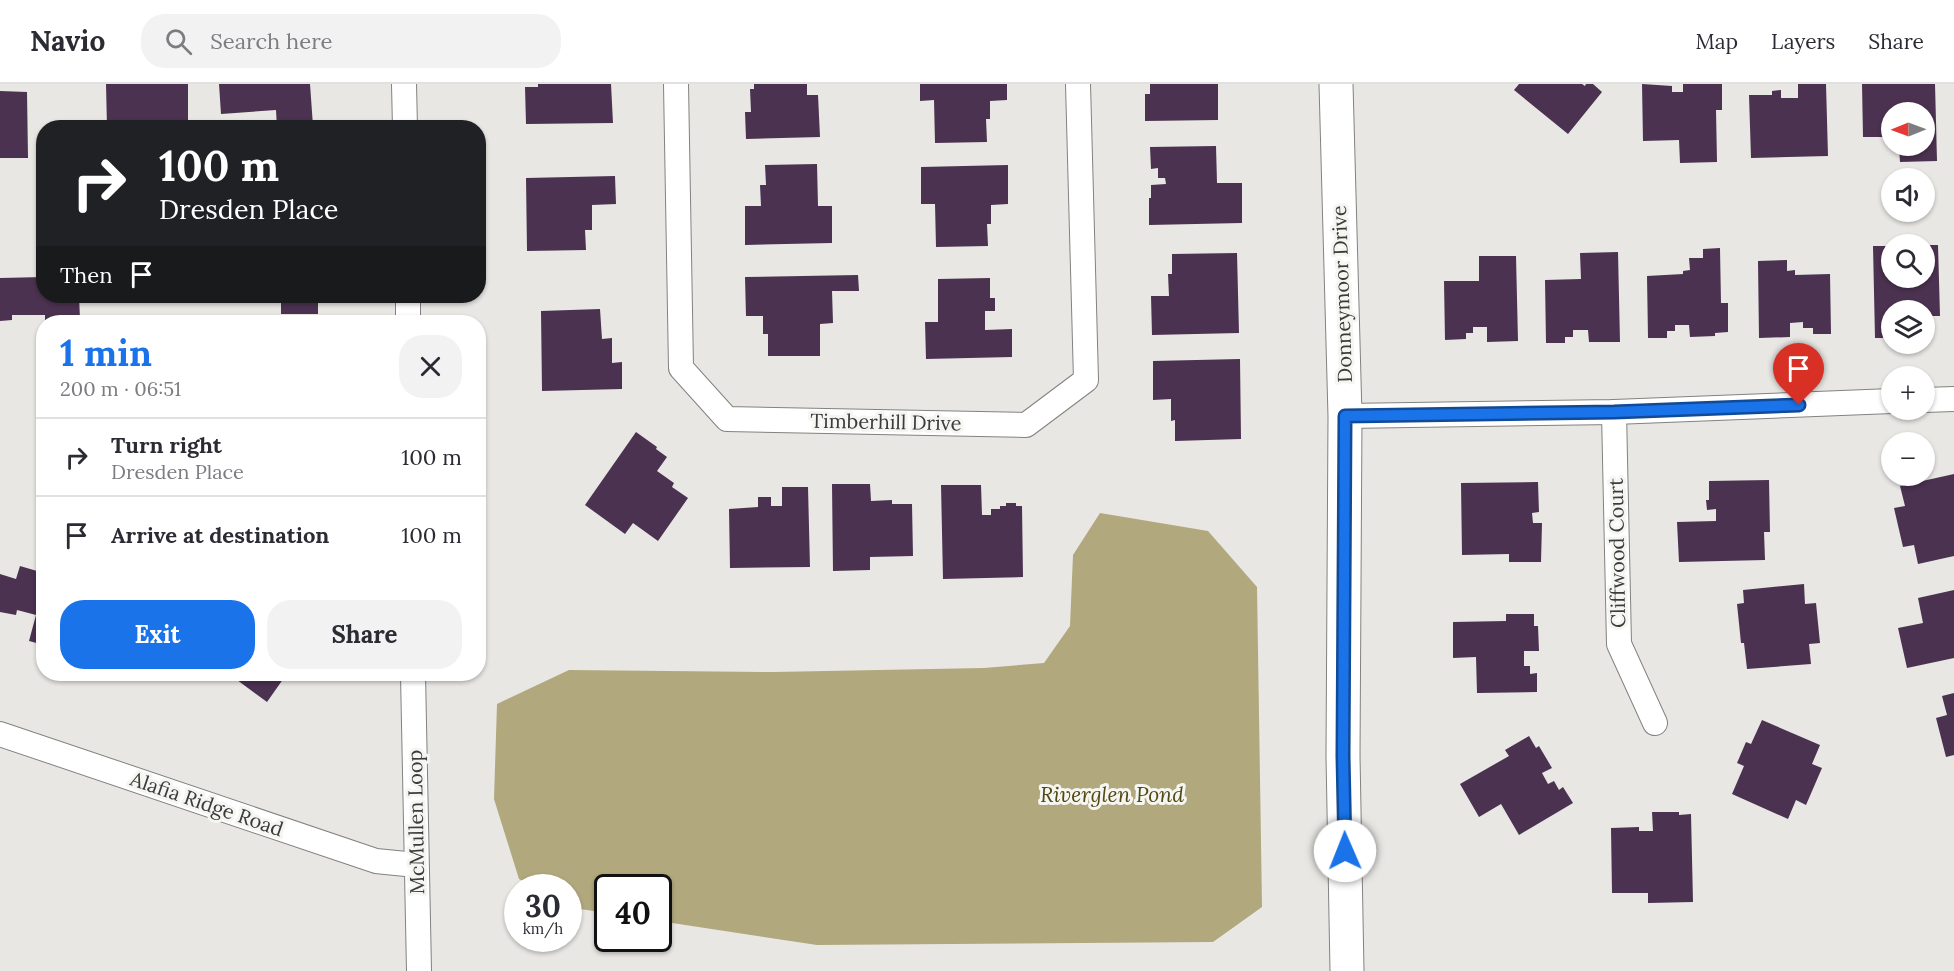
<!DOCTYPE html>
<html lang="en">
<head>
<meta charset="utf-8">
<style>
	body { margin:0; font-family:Lora,serif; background:#f2f2f3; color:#2b2b33; height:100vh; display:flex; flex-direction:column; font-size:22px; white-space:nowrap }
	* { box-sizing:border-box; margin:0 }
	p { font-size:20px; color:#7c7c81 }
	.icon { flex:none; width:33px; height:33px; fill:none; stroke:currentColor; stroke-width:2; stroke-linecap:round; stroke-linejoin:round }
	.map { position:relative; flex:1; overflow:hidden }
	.drawer { position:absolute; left:36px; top:231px; width:450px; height:366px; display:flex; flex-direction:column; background:#fff; border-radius:24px; box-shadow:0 2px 4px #0004 }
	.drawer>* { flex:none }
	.guide { position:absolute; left:36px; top:36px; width:450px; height:183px; border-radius:24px; box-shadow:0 2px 4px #0004; background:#202124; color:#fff; overflow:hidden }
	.needle { width:39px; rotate:269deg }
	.buttons { position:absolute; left:1881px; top:18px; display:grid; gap:12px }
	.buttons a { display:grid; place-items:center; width:54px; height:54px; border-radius:50%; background:#fff; box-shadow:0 2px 4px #0004; font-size:30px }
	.speed { position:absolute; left:504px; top:790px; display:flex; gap:12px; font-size:30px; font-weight:700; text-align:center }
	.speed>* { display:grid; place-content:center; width:78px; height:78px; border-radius:50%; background:#fff; box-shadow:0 2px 4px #0004; line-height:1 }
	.speed small { font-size:15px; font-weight:400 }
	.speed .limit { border:3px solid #111; border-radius:9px; background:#fff; color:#111 }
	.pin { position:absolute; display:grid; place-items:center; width:51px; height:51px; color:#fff; margin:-62px -26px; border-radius:50% 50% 50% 0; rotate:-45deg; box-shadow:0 0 6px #0007 }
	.pin .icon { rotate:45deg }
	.me { position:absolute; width:66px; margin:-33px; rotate:359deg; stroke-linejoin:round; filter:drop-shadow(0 0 4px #0008) }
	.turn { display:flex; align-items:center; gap:21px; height:126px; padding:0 24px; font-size:27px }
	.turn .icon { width:78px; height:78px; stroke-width:2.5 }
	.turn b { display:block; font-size:42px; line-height:51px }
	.then { display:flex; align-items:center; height:57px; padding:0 24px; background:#0003; gap:12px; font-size:22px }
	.round { display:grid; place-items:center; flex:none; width:63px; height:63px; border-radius:24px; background:#f2f2f3 }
	.summary { display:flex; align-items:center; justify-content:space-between; height:102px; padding:0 24px }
	h1 { font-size:36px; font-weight:700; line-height:45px; color:#1a73e8 }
	.primary-button { display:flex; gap:12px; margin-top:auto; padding:12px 24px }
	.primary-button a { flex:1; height:69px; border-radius:24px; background:#1a73e8; color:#fff; font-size:24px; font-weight:700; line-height:69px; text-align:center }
	.primary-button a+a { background:#f2f2f3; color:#2b2b33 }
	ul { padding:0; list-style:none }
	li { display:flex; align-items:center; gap:18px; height:78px; padding:0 24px; border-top:2px solid #e1e1e2 }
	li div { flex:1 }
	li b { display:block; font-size:22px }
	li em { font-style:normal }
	header { display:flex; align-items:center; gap:36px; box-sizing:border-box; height:84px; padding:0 30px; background:#fff; border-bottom:2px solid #e1e1e2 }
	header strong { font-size:28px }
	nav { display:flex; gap:33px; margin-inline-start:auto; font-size:21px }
	.search { width:420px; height:54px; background:#f2f2f3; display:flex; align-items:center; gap:15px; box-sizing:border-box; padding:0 21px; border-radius:24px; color:#7c7c81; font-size:22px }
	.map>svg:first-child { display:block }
	.water { fill:#b1a87d }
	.building { fill:#4b3250 }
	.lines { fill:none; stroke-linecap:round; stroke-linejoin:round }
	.street-casing { stroke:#83827f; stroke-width:26 }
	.secondary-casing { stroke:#83827f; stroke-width:35 }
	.street { stroke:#fff; stroke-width:24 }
	.secondary { stroke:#fff; stroke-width:33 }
	.route-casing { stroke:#114b97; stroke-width:15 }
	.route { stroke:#1a73e8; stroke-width:10 }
	.labels { text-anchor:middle; stroke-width:6; stroke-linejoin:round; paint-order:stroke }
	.street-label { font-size:20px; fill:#3b3b3a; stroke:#f5f5f1 }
	.water-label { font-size:21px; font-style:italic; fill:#534813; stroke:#f5f5f1 }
</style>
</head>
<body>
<header>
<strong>Navio</strong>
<div class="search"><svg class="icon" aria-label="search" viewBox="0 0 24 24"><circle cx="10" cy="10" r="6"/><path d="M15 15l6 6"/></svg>Search here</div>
<nav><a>Map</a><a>Layers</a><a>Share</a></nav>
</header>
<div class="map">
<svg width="1954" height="887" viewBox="0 0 1954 887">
	<rect width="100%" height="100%" fill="#e8e7e4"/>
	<polygon class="water" points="1100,429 1208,447 1257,503 1262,823 1213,858 817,861 659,837 658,804 608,804 607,829 580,825 569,819 568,804 537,804 519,795 494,715 497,620 569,586 774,588 984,584 1044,579 1070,542 1073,471"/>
	<g class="building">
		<polygon points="106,0 188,0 188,44 107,44"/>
		<polygon points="219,0 310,0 313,42 277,44 276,26 221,30"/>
		<polygon points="538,0 611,0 613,39 526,40 525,3 538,3"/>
		<polygon points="754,0 807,0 807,11 818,11 820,53 746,55 745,28 751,28 750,5 754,5"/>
		<polygon points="920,0 1007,0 1007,16 990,17 990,35 986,35 987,58 935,59 934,16 920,17"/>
		<polygon points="1150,0 1218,0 1218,36 1145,37 1145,10 1150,10"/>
		<polygon points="1519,0 1582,0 1585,2 1586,0 1593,0 1602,8 1568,50 1514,6"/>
		<polygon points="1642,0 1672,2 1672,8 1683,8 1683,0 1722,0 1722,26 1716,26 1717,78 1680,79 1679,56 1643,57"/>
		<polygon points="1798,0 1826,0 1828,72 1751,74 1749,11 1772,11 1772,7 1781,6 1781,14 1798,14"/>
		<polygon points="1862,0 1935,0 1937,77 1900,78 1899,62 1924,62 1924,28 1892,28 1892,53 1863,53"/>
		<polygon points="0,7 27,8 28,74 0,74"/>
		<polygon points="1216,62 1217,99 1242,99 1242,139 1149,141 1149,114 1151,114 1151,101 1166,100 1165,94 1158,94 1158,84 1151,85 1150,63"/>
		<polygon points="817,80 818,122 832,122 832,159 745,161 745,122 761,122 760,101 766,101 765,81"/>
		<polygon points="1008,81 1008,120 991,121 991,140 987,140 988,162 936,163 935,120 921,120 921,83"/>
		<polygon points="615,92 616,120 592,121 592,146 585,146 586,166 527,167 526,94"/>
		<polygon points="1924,161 1938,161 1940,232 1924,232 1924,226 1892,226 1892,254 1875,254 1873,162 1892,162 1892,194 1924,194"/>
		<polygon points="1720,164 1721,219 1728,219 1728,248 1715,249 1715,252 1690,253 1689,241 1675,241 1675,247 1667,247 1667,254 1648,254 1647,192 1683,190 1683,187 1690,186 1689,174 1703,174 1703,165"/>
		<polygon points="1618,168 1620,258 1589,258 1588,246 1573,246 1573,253 1565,253 1565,259 1546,259 1545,196 1581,195 1580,169"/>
		<polygon points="1237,169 1239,249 1152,251 1151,212 1169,212 1168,190 1172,190 1172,170"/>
		<polygon points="1479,172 1516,172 1518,257 1487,258 1487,243 1473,243 1473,249 1466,249 1466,255 1445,256 1444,197 1479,197"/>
		<polygon points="1787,176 1787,187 1795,186 1795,191 1830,190 1831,250 1813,250 1813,244 1803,244 1803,238 1790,239 1790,253 1759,254 1758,177"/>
		<polygon points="858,191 859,207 832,207 833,239 820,240 820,272 768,272 768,250 763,250 763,232 746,232 745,193"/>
		<polygon points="44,193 44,212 79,212 80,235 45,236 45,231 12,231 12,236 0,237 0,194"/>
		<polygon points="990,194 990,214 995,214 995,227 985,227 985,246 1012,245 1012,273 926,275 925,238 938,238 938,195"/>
		<rect x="281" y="212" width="37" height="18"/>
		<polygon points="600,225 602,255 612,254 612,279 622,278 622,305 542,307 541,227"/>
		<polygon points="1240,275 1241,355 1175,357 1175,336 1171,337 1171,315 1153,316 1153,277"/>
		<polygon points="636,348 657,363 656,365 667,373 657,387 674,399 672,403 688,414 658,457 633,439 625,450 585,421"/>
		<polygon points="1954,390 1954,472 1918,480 1914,461 1903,463 1894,424 1905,422 1900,402"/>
		<polygon points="1769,396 1770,448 1764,448 1765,476 1679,478 1677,438 1716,437 1716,425 1707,426 1706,416 1709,416 1709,397"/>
		<polygon points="1538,398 1539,428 1532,429 1533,439 1542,439 1541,478 1509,478 1509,470 1462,471 1461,399"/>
		<polygon points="832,400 870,400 871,417 892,416 892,420 912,420 913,472 870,473 870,486 833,487"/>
		<polygon points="941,401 981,401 982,431 991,431 991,425 1000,425 1000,422 1006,422 1006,419 1016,419 1016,422 1022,422 1023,493 943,495"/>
		<polygon points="782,403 808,403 810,483 730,484 729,425 758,423 758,413 771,413 771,422 782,422"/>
		<polygon points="44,465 44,561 29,557 36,531 17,526 16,531 0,528 0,490 16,495 20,482 37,487"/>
		<polygon points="1804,500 1805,520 1816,519 1820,559 1809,560 1811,580 1747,585 1744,559 1741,559 1737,520 1744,519 1743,506"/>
		<polygon points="1954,506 1954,574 1907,584 1898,544 1923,539 1918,514"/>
		<polygon points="1506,530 1534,530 1534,542 1538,542 1539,567 1524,567 1524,582 1530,582 1530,590 1537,589 1537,608 1477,609 1476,573 1453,574 1453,538 1506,537"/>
		<polygon points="229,590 299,590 294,597 286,591 267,618"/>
		<polygon points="1954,609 1954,671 1946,673 1936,634 1947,631 1942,612"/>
		<polygon points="1762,636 1820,661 1812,680 1822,684 1806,721 1796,716 1788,735 1732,710 1744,682 1737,679 1746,658 1751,660"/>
		<polygon points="1529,652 1536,664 1539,662 1552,684 1542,689 1548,700 1554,697 1559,706 1563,703 1573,719 1519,751 1501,720 1479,733 1460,700 1509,672 1505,666"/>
		<polygon points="1652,728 1679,728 1679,731 1691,730 1693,818 1648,819 1648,809 1612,809 1611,744 1639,743 1639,747 1653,747"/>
	</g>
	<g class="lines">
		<g class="street-casing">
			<g id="street">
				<polyline points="404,0 405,44"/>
				<polyline points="676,0 681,284 727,335 1026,341 1086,296 1078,0"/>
				<polyline points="408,212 408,238"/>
				<polyline points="1924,316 1954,315"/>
				<polyline points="1614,328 1619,560 1655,639"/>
				<polyline points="1345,332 1614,328 1892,317"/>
				<polyline points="413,590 419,887"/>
				<polyline points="0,650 376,777 416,781"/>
			</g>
		</g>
		<g class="secondary-casing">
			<polyline id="secondary" points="1336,0 1345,332 1343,672 1347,887"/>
		</g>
		<use href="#street" class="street"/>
		<use href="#secondary" class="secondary"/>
	</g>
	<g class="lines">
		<g class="route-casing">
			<polyline id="route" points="1345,767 1343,672 1345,332 1614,328 1799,321"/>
		</g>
		<use href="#route" class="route"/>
	</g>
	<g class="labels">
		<g class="street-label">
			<text transform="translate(1342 210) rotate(-92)" y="7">Donneymoor Drive</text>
			<text transform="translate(886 338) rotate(1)" y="7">Timberhill Drive</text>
			<text transform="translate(1617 469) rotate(-91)" y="7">Cliffwood Court</text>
			<text transform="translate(207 720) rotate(19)" y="7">Alafia Ridge Road</text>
			<text transform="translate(416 738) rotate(-91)" y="7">McMullen Loop</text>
		</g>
		<g class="water-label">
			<text x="1112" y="718">Riverglen Pond</text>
		</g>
	</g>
</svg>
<div class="buttons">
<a><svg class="needle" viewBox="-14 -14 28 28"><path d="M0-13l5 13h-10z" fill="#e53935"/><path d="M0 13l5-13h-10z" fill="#7c7c81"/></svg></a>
<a><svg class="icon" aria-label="sound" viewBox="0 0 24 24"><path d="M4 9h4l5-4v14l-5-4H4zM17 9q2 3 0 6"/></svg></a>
<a><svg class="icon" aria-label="search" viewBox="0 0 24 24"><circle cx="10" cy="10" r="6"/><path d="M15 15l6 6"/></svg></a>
<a><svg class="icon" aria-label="layers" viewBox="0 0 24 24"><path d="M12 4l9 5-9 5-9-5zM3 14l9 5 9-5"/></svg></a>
<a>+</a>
<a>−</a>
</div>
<div class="speed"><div>30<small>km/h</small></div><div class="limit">40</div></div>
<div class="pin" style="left:1799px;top:321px;background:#d93025"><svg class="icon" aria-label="arrive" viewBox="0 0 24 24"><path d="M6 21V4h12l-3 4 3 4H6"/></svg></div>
<svg class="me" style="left:1345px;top:767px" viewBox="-20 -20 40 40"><circle r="19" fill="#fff"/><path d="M0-13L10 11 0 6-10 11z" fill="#1a73e8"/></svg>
<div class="guide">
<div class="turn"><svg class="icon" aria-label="right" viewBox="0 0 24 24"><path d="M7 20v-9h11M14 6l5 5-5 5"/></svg><div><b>100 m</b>Dresden Place</div></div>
<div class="then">Then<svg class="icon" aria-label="arrive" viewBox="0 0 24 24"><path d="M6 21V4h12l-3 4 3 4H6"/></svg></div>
</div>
<section class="drawer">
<div class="summary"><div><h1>1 min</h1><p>200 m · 06:51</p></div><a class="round"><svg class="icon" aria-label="close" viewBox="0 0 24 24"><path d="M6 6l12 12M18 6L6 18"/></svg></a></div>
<ul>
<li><svg class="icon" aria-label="right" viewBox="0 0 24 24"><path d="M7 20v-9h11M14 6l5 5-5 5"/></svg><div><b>Turn right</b><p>Dresden Place</p></div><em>100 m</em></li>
<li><svg class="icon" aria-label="arrive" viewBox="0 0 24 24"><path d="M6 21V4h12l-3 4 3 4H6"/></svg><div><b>Arrive at destination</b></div><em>100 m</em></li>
</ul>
<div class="primary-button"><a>Exit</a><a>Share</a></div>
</section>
</div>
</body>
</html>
